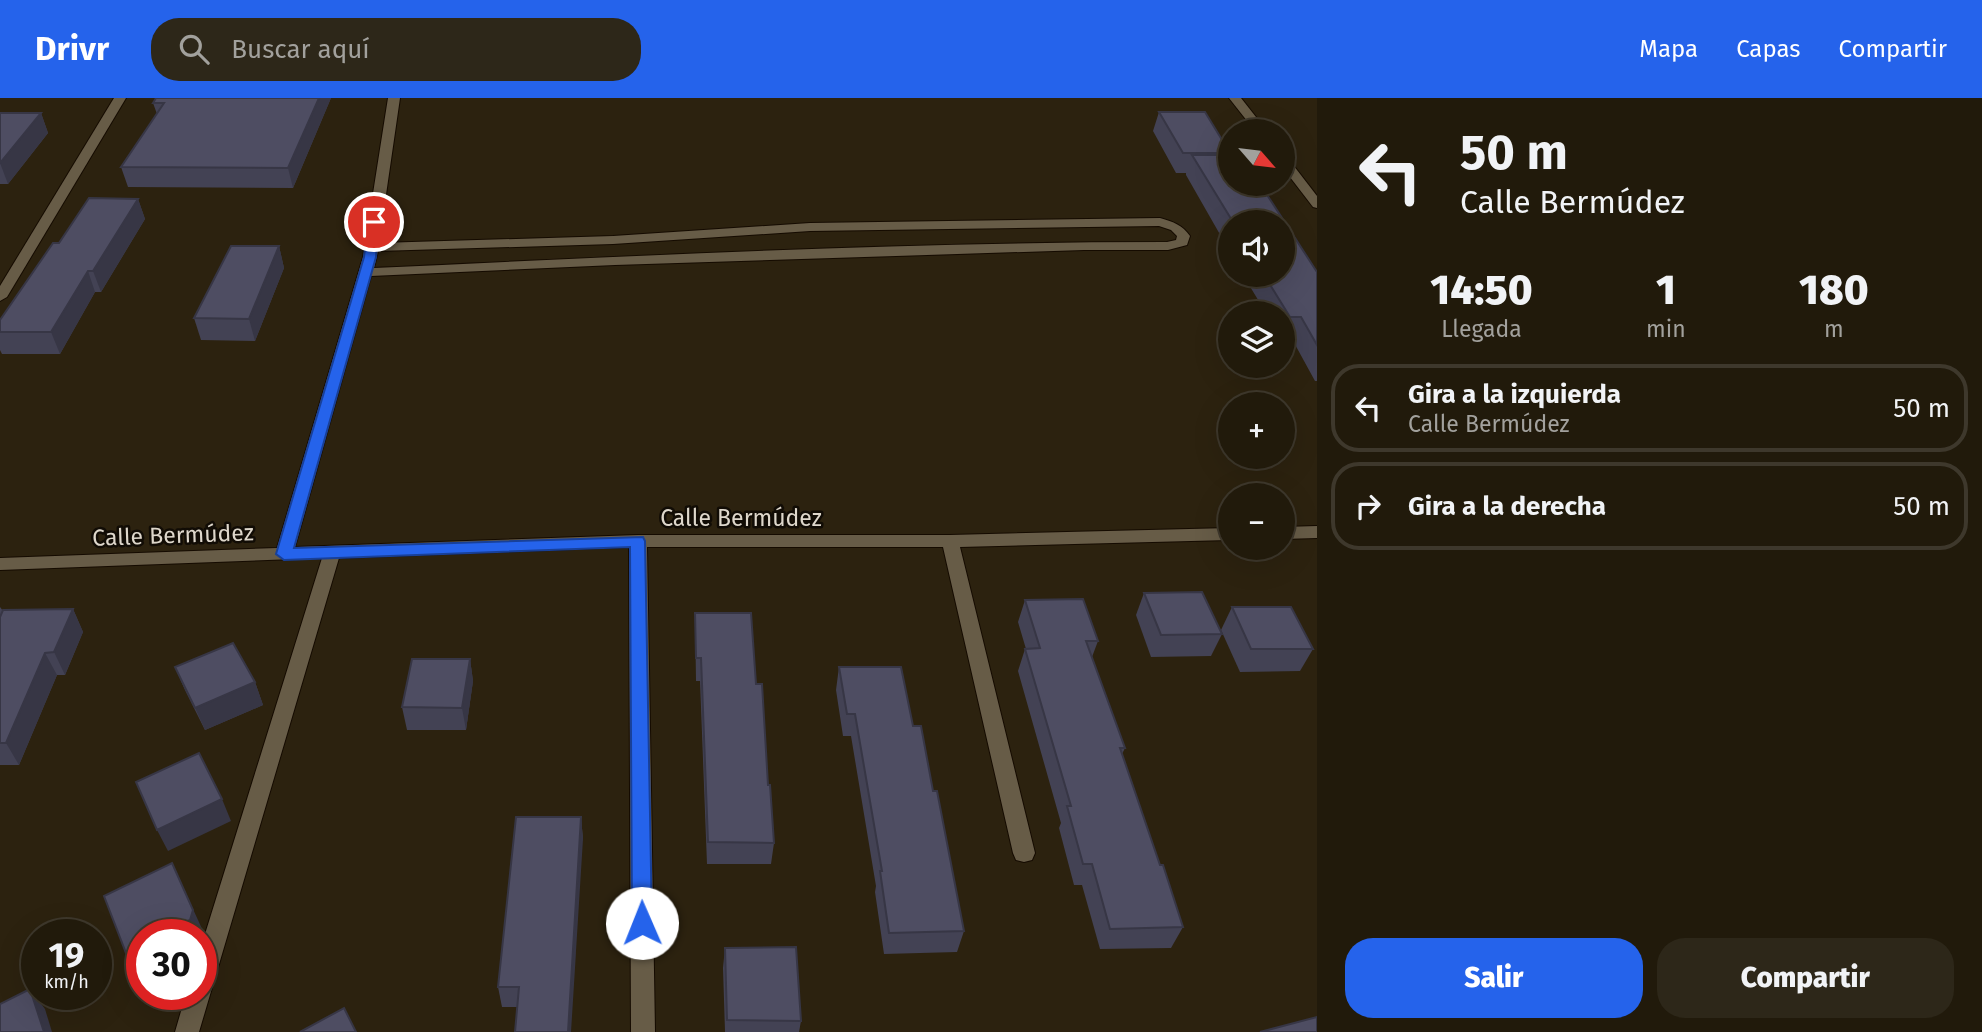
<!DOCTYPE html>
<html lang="es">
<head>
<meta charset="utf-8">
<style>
	body { margin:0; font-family:"Fira Sans",sans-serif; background:#2d2719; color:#f1f3f6; height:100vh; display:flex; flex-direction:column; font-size:26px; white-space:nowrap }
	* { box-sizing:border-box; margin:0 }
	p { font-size:23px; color:#a2a19d }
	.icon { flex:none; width:38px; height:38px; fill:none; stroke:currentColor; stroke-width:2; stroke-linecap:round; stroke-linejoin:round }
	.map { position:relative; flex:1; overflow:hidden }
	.panel { display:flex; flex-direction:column; background:#211a0b; width:665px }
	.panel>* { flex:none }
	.banner { background:#211a0b; color:#f1f3f6; overflow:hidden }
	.needle { width:46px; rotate:118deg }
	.buttons { position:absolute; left:1218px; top:21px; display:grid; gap:14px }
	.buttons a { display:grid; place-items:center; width:77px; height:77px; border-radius:50%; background:#211a0b; box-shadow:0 7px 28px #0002,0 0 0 2px #3e382c; font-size:35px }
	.speed { position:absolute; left:21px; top:821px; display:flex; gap:14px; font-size:35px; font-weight:700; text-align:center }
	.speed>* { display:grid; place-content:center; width:91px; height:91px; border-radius:50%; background:#211a0b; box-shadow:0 7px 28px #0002,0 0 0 2px #3e382c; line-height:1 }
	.speed small { font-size:18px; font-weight:400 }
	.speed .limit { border:10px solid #d22; background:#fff; color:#111 }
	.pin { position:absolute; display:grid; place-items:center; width:60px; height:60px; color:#fff; margin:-30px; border:4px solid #fff; border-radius:50%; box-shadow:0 2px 7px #0007 }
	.me { position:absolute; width:77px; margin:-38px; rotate:359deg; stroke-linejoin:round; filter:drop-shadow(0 0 5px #0008) }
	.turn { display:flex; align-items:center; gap:24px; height:147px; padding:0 28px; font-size:32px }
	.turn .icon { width:91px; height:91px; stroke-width:2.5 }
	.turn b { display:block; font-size:49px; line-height:60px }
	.eta { display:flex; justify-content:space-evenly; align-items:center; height:119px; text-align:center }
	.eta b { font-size:42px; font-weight:800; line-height:49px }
	.cta { display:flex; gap:14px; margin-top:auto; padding:14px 28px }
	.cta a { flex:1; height:80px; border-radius:28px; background:#2563eb; color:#fff; font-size:28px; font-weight:800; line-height:80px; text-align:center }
	.cta a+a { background:#2d2719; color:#f1f3f6 }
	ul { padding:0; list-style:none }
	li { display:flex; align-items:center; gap:21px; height:88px; margin:0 14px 10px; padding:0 14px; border:4px solid #3e382c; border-radius:28px }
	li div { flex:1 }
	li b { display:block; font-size:26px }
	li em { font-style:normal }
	header { display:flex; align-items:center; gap:42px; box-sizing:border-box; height:98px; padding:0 35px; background:#2563eb; color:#fff }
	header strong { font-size:33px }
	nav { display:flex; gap:38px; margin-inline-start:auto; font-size:24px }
	.search { width:490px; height:63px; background:#2d2719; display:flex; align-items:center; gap:18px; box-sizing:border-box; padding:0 24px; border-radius:28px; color:#a2a19d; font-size:26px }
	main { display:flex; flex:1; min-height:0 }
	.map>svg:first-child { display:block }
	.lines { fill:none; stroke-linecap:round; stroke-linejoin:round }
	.minor-casing { stroke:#150b00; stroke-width:2 }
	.minor { fill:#675c47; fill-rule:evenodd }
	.wall { fill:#434254 }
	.shaded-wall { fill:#373645 }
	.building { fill:#4e4d62; stroke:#373645; stroke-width:2 }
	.route { fill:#2563eb; stroke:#184099; stroke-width:2 }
	.labels { text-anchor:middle; stroke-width:5; stroke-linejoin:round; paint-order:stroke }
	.street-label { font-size:23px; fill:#ded7cb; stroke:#110c05 }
</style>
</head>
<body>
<header>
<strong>Drivr</strong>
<div class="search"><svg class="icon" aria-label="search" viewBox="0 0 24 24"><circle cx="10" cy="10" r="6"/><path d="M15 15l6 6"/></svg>Buscar aquí</div>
<nav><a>Mapa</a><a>Capas</a><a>Compartir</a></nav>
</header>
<main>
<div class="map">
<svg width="1317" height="934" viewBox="0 0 1317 934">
	<rect width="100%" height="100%" fill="#2c220f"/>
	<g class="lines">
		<g class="minor-casing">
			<g id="minor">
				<polygon points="114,0 126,0 7,199 0,203 0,188"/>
				<path d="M388 0H400L379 145 613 138 810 125 1160 120C1174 124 1182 127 1190 138L1187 147 1168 152H1084L615 167 371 178 295 449 638 437H950L1230 430V442L960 449 1035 755 1032 762 1024 764 1016 762 1013 755 943 449H647L655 934H631L629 449 339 460 199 934H175L186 896H201V849L322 460 0 472V460L277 450 363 159ZM1159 128 1171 132 1177 138 1176 142 1167 144C903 144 638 158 374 170L378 153 613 146 810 133Z"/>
				<polygon points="1229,0 1241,0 1267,33 1255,33"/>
				<polygon points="1283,58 1287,59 1317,98 1317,110 1313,109 1283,70"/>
				<polygon points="1317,428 1317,440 1283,441 1283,429"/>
			</g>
		</g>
		<use href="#minor" class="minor"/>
	</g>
	<g class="wall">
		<polygon points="156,0 331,0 293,90 128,89 121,69 157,16 153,5"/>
		<polygon points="1159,14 1205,14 1230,54 1230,86 1260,86 1317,174 1317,283 1315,283 1292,241 1283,241 1283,215 1266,215 1243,177 1283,177 1283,124 1230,124 1230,154 1186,77 1186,75 1176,75 1153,33"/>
		<polygon points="0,15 41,15 48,35 8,86 0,86"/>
		<polygon points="138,101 145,121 101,194 95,194 60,256 2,256 0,252 0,222"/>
		<polygon points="279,148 284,170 255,243 201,242 194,220"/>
		<polygon points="1144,495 1222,536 1211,558 1151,559 1136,517"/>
		<polygon points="1025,502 1098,543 1092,559 1125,650 1122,656 1160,767 1183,829 1171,850 1100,851 1082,787 1074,787 1059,730 1061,725 1018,573 1025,551 1026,551 1018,524"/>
		<polygon points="0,509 3,513 73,511 83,534 65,577 57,577 19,667 0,667"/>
		<polygon points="1232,509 1313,551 1300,573 1240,574 1221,532"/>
		<polygon points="695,515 756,586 774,745 771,766 707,766 700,583 696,583"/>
		<polygon points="470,561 473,583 466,632 407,632 402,609"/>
		<polygon points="175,569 255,584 263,607 205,632 185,592"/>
		<polygon points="839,569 913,628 933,693 964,833 957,854 884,856 875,794 876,788 851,638 843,638 836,592"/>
		<polygon points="581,719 583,741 517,909 502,909 498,889"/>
		<polygon points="725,850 801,923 799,934 725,934 723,870"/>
	</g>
	<g class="shaded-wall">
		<polygon points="319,0 331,0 293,90 288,70"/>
		<polygon points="41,15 48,35 8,86 0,65"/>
		<polygon points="138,101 145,121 101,194 93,173"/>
		<polygon points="279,148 284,170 255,243 249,221"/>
		<polygon points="88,173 95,194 60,256 51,234"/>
		<polygon points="73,511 83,534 65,577 54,554"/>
		<polygon points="45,555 57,577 19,667 6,645"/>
		<polygon points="470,561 473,583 466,632 462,610"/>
		<polygon points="255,584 263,607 205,632 195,610"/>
		<polygon points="222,701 231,723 168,753 157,732"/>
		<polygon points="581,719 583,741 571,934 568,934"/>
		<polygon points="172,765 203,833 201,839 201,836 162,836"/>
		<polygon points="142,847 142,873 138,875 126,855"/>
		<polygon points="30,891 45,911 52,934 44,934"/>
	</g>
	<g class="building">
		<polygon points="156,0 319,0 288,70 121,69 164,5 153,5"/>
		<polygon points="1159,14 1205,14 1230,55 1183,55"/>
		<polygon points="0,15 41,15 0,65"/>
		<polygon points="1192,57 1230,57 1230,86 1260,86 1317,174 1317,247 1301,219 1290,219 1264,177 1283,177 1283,124 1233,124"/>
		<polygon points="89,100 138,101 93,173 88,173 51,234 0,234 0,222 53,145 59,145"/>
		<polygon points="231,148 279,148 249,221 194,220"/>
		<polygon points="1202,494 1222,536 1161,537 1144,495"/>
		<polygon points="1083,501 1098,543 1086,543 1125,650 1120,650 1160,767 1163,767 1183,829 1110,831 1092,766 1083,766 1067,708 1071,708 1025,551 1040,550 1025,502"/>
		<polygon points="1232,509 1291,509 1313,551 1251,551"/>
		<polygon points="73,511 54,554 45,555 6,645 0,645 0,519 3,512"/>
		<polygon points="695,515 751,515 756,586 762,586 768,687 770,687 774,745 708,744 701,560 696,560"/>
		<polygon points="233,545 255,584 195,610 175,569"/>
		<polygon points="412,561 470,561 462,610 402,609"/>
		<polygon points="839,569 901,569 913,628 921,628 933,693 937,693 964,833 889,835 880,773 882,773 855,616 847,616"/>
		<polygon points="199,655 222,701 157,732 136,684"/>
		<polygon points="516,719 581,719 568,934 515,934 519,889 498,889"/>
		<polygon points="172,765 193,812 190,822 162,836 142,836 142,847 126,855 104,798"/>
		<polygon points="796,849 801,923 727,922 725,850"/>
		<polygon points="30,891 44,934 0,934 0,906"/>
		<polygon points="344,910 356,934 300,934"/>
		<polygon points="1317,919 1317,934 1260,934"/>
	</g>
	<polygon class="route" points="374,121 379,124 376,159 294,450 643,439 645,443 652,825 649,831 642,834 635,831 632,825 630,449 284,462 276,456 364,159 368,124"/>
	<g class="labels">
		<g class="street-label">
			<text x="741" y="428">Calle Bermúdez</text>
			<text transform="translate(173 437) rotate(-2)" y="8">Calle Bermúdez</text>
		</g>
	</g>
</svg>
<div class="buttons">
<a><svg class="needle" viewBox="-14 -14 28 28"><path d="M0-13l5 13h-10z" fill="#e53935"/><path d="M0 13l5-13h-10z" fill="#a2a19d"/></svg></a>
<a><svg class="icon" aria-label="sound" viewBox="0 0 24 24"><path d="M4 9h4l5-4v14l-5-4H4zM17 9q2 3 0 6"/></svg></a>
<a><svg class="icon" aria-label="layers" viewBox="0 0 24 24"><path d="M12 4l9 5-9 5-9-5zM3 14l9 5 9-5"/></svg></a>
<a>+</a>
<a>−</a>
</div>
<div class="speed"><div>19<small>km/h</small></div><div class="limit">30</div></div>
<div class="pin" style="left:374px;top:124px;background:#d93025"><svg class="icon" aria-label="arrive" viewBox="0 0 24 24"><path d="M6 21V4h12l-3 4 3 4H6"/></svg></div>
<svg class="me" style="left:642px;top:825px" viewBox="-20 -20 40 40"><circle r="19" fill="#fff"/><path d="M0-13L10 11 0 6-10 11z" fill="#2563eb"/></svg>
</div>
<section class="panel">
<div class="banner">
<div class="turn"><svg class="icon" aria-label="left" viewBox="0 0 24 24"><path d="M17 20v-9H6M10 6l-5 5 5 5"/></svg><div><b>50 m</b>Calle Bermúdez</div></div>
</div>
<div class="eta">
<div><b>14:50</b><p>Llegada</p></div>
<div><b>1</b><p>min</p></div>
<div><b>180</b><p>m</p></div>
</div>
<ul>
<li><svg class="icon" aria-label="left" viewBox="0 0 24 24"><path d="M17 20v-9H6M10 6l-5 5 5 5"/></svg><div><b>Gira a la izquierda</b><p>Calle Bermúdez</p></div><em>50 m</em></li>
<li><svg class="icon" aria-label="right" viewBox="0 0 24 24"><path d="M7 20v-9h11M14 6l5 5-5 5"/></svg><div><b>Gira a la derecha</b></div><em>50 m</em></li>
</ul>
<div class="cta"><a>Salir</a><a>Compartir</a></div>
</section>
</main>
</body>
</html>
